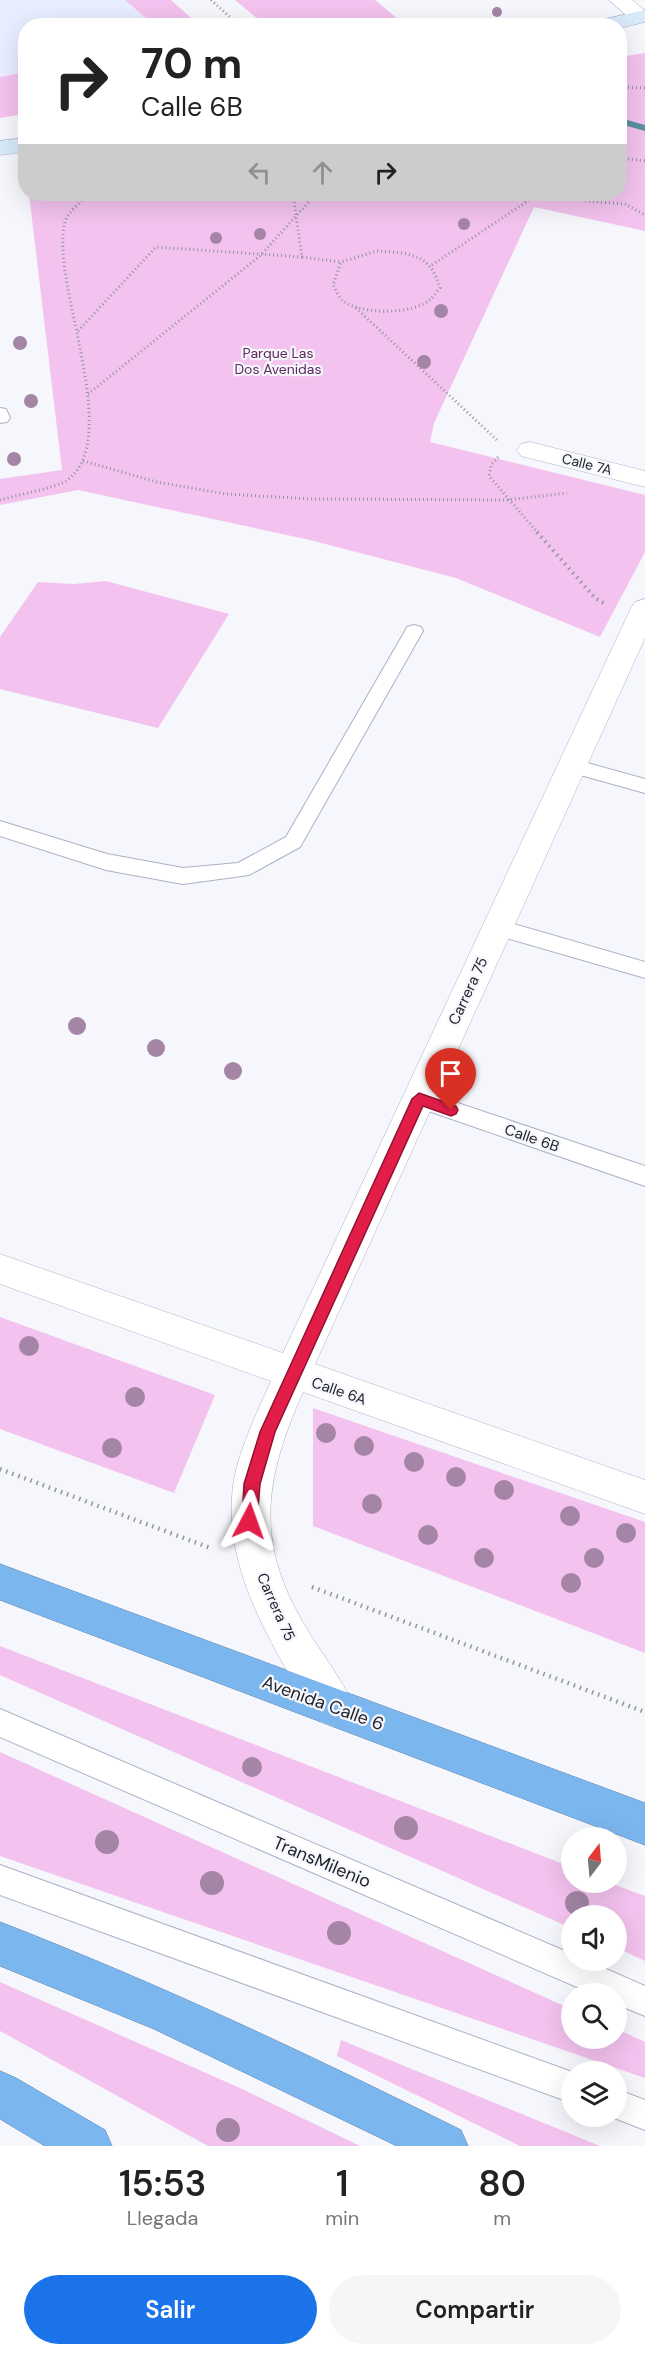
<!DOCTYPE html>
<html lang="es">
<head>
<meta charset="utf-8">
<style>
	body { margin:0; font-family:"DM Sans",sans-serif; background:#f6f6f6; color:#222; height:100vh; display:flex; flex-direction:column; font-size:22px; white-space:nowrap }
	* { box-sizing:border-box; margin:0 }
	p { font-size:20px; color:#767676 }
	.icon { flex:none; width:33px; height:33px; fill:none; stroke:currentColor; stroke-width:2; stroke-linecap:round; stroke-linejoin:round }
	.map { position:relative; height:2146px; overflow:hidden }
	.drawer { display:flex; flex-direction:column; background:#fff; flex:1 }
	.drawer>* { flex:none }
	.guide { position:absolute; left:18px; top:18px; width:609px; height:183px; border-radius:24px; box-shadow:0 6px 24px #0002; background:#fff; color:#222; overflow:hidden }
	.needle { width:39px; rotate:16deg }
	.buttons { position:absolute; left:561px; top:1827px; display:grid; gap:12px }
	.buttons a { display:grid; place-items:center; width:66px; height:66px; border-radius:50%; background:#fff; box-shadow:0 6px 24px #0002; font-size:30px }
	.pin { position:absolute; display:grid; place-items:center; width:51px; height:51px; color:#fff; margin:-62px -26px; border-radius:50% 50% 50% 0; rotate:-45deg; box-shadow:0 0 6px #0007 }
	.pin .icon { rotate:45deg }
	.me { position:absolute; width:66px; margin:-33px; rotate:4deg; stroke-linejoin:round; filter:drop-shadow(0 0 4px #0008) }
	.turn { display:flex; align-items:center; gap:21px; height:126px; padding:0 24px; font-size:27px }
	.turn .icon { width:78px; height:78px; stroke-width:2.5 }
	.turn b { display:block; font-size:42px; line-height:51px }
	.lanes { display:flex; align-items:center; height:57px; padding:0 24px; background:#0003; justify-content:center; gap:30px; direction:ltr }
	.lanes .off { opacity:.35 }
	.eta { display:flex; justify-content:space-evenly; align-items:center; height:102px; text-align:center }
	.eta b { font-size:36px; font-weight:600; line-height:42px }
	.action { display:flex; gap:12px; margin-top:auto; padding:12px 24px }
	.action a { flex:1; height:69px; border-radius:36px; background:#1a73e8; color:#fff; font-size:24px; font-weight:600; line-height:69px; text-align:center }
	.action a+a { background:#f6f6f6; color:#222 }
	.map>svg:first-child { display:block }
	.built { fill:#e8edff }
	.green { fill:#f3c2ee }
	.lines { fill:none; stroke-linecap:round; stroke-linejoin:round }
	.stream { fill:#5c8fa2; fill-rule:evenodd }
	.lane-casing { stroke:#acb1c7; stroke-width:2 }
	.street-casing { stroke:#acb1c7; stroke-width:1 }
	.secondary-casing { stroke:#acb1c7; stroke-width:1 }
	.highway-casing { stroke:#5c83aa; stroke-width:1 }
	.path-far2 { stroke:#93959c; stroke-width:3; stroke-dasharray:1 3; stroke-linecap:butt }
	.path-far1 { stroke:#93959c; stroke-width:4; stroke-dasharray:1.5 4.5; stroke-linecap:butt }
	.path { stroke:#93959c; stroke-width:4.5; stroke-dasharray:1.5 5; stroke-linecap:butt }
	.lane { fill:#fff; fill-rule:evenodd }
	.street { fill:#fff; fill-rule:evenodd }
	.secondary { fill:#d8e9fa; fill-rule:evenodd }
	.highway { fill:#7cb6ee; fill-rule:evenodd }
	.tree { fill:#a485a5 }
	.route { fill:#e11d48; stroke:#92132f; stroke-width:1.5 }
	.labels { text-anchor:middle; stroke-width:4.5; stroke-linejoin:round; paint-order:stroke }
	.far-park-label { font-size:14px; fill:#60285d; stroke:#f6f7fc }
	.far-street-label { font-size:14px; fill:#21232c; stroke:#f6f7fc }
	.street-label { font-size:15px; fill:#21232c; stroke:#f6f7fc }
	.near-street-label { font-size:18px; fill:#21232c; stroke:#f6f7fc }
</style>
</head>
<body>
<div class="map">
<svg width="645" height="2146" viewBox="0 0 645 2146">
	<rect width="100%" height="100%" fill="#f6f7fc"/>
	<polygon class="built" points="0,0 125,0 154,25 26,26 25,72 0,77"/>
	<g class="green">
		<polygon points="125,0 171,0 199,25 154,25"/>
		<polygon points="235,0 375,0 405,25 265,25"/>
		<polygon points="645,53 645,231 534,207 434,423 430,442 645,495 645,552 600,637 456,578 310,540 78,490 0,505 0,479 62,470 29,194 620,194 620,57"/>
		<polygon points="25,72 25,114 0,118 0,77"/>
		<polygon points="106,581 229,614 158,728 0,689 0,637 38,582 74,584"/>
		<polygon points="0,1317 215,1395 174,1493 0,1429"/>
		<polygon points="313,1408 645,1522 645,1653 313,1526"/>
		<polygon points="0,1646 571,1867 572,1882 610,1883 645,1896 645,1961 617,1948 616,1916 572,1916 571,1928 0,1675"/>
		<polygon points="0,1752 571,2009 572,2038 616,2038 617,2029 645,2042 645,2078 0,1856"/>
		<polygon points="0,1982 240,2088 360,2146 208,2146 0,2031"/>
		<polygon points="341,2040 600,2146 520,2146 337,2056"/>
	</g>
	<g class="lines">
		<polygon class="stream" points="620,118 645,125 645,131 620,124"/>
		<g class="lane-casing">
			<g id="lane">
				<polygon points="0,408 6,409 10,418 7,422 0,423"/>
				<polygon points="414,625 421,627 423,631 300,847 249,875 183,884 106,870 0,836 0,821 107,854 183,868 238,863 286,837 405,631 407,627"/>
				<polygon points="573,759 645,779 645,793 566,771 563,766 566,761"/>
				<polygon points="497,919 645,962 645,978 489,933 486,927 489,921"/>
				<polygon points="419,1090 645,1166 645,1186 411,1105 408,1099 411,1093"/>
				<polygon points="0,1709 572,1954 572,1960 586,1960 645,1986 645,2016 616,2004 616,1994 593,1994 0,1737"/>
				<polygon points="0,1865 572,2072 572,2103 0,1895"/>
				<polygon points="616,2089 645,2100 645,2130 609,2116 616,2116"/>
			</g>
		</g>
		<g class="street-casing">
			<g id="street">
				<polygon points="609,0 632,0 645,11 645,22 633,21"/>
				<polygon points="530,442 645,471 645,487 521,456 517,450 521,444"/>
				<path d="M645 599V638L315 1364 645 1480V1514L303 1392C265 1478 254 1540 304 1624 320 1652 342 1678 354 1707L348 1721 334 1727C330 1725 325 1724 321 1722 312 1716 290 1676 284 1665 250 1606 220 1539 236 1470 244 1439 258 1410 271 1381L0 1284V1254L283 1353 631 608 635 602Z"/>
			</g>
		</g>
		<g class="secondary-casing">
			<g id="secondary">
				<polygon points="645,10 645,22 620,28 620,26 590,26 593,22"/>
				<polygon points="26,138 26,152 0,155 0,141"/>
			</g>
		</g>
		<g class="highway-casing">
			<g id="highway">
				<polygon points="0,1564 645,1803 645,1845 0,1600"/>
				<path d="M0 1922C158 1983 310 2055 461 2130L468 2146H397L154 2029 0 1966Z"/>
				<polygon points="0,2071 16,2078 105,2130 112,2146 45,2146 0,2119"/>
			</g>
		</g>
		<g class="path-far2">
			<polyline points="211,0 240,26"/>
			<polyline points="620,87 645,88"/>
			<polyline points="620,158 645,161"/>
			<polyline points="293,194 302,257 341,262"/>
			<polyline points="562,194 586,201 625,204 645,215"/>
			<path d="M377 251C410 253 430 253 440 288 437 291 434 296 431 299 413 315 362 315 343 301 339 298 336 290 333 285L341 262Z"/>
			<polyline points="432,265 538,194"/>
			<polyline points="356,308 498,441"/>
			<polyline points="78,331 156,247 302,257"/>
			<polyline points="88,394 260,256 316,194"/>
			<polyline points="498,457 491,465 489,476 538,533"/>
			<polyline points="83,461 157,482 226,494 312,499 507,500 567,493"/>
			<path d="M0 500C13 496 58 487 66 481 126 440 49 282 65 222 67 213 81 202 88 194"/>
		</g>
		<polyline class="path-far1" points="537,532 595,598 607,605"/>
		<g class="path">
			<polyline points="0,1469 213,1549"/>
			<polyline points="312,1587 645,1712"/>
		</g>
		<use href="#lane" class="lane"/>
		<use href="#street" class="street"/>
		<use href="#secondary" class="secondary"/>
		<use href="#highway" class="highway"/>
	</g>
	<g class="tree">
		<circle cx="497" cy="12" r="5"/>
		<circle cx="464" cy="224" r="6"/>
		<circle cx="260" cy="234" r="6"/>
		<circle cx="216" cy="238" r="6"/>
		<circle cx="441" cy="311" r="7"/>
		<circle cx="20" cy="343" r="7"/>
		<circle cx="424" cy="362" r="7"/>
		<circle cx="31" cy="401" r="7"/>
		<circle cx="14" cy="459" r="7"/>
		<circle cx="77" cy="1026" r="9"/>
		<circle cx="156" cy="1048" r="9"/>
		<circle cx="233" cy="1071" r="9"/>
		<circle cx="29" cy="1346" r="10"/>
		<circle cx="135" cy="1397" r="10"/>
		<circle cx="326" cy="1433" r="10"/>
		<circle cx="364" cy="1446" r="10"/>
		<circle cx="112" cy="1448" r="10"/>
		<circle cx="414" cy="1462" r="10"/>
		<circle cx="456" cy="1477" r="10"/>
		<circle cx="504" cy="1490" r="10"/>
		<circle cx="372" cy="1504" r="10"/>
		<circle cx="570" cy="1516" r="10"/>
		<circle cx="626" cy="1533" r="10"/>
		<circle cx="428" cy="1535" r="10"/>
		<circle cx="484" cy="1558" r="10"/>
		<circle cx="594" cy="1558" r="10"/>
		<circle cx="571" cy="1583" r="10"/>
		<circle cx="252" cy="1767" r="10"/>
		<circle cx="406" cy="1828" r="12"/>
		<circle cx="107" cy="1842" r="12"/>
		<circle cx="212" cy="1883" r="12"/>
		<circle cx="577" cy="1903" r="12"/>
		<circle cx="339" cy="1933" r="12"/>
		<circle cx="228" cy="2130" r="12"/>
	</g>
	<polygon class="route" points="419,1093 456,1106 458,1110 456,1114 451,1116 423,1106 275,1432 260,1484 257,1521 255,1526 249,1528 244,1526 242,1521 244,1484 260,1432 412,1099"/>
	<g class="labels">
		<g class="far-park-label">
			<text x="278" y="358">Parque Las<tspan x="278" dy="16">Dos Avenidas</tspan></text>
		</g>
		<g class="far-street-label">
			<text transform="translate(587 464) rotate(14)" y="5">Calle 7A</text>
		</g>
		<g class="street-label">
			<text transform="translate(468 991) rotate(-65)" y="5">Carrera 75</text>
			<text transform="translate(532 1138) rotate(19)" y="5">Calle 6B</text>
			<text transform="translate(339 1391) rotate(19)" y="5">Calle 6A</text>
			<text transform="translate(276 1607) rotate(66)" y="5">Carrera 75</text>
		</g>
		<g class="near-street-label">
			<text transform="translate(323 1703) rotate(20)" y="6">Avenida Calle 6</text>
			<text transform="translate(322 1862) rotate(23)" y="6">TransMilenio</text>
		</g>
	</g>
</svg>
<div class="buttons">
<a><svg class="needle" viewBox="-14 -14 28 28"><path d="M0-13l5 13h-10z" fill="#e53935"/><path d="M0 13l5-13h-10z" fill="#767676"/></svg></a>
<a><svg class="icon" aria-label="sound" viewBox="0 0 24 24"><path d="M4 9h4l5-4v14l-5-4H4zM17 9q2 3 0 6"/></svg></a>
<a><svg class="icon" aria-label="search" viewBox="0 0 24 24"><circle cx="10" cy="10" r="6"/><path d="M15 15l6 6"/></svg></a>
<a><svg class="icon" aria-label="layers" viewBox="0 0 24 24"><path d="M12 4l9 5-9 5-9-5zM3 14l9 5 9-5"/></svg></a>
</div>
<div class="pin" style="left:451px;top:1110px;background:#d93025"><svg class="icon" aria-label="arrive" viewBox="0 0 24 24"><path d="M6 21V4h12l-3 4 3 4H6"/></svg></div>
<svg class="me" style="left:249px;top:1521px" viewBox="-20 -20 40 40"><path d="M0-17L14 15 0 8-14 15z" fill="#e11d48" stroke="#fff" stroke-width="4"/></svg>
<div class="guide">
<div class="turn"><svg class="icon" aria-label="right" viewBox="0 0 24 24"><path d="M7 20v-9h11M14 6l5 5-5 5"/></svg><div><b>70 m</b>Calle 6B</div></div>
<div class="lanes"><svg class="icon off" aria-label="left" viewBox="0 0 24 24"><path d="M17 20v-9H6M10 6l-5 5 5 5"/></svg><svg class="icon off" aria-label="ahead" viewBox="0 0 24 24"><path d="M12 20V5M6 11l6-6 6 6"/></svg><svg class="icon" aria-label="right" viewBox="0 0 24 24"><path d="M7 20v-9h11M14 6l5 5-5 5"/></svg></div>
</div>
</div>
<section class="drawer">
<div class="eta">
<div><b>15:53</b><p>Llegada</p></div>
<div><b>1</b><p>min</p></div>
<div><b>80</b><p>m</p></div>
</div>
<div class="action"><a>Salir</a><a>Compartir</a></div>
</section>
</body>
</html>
